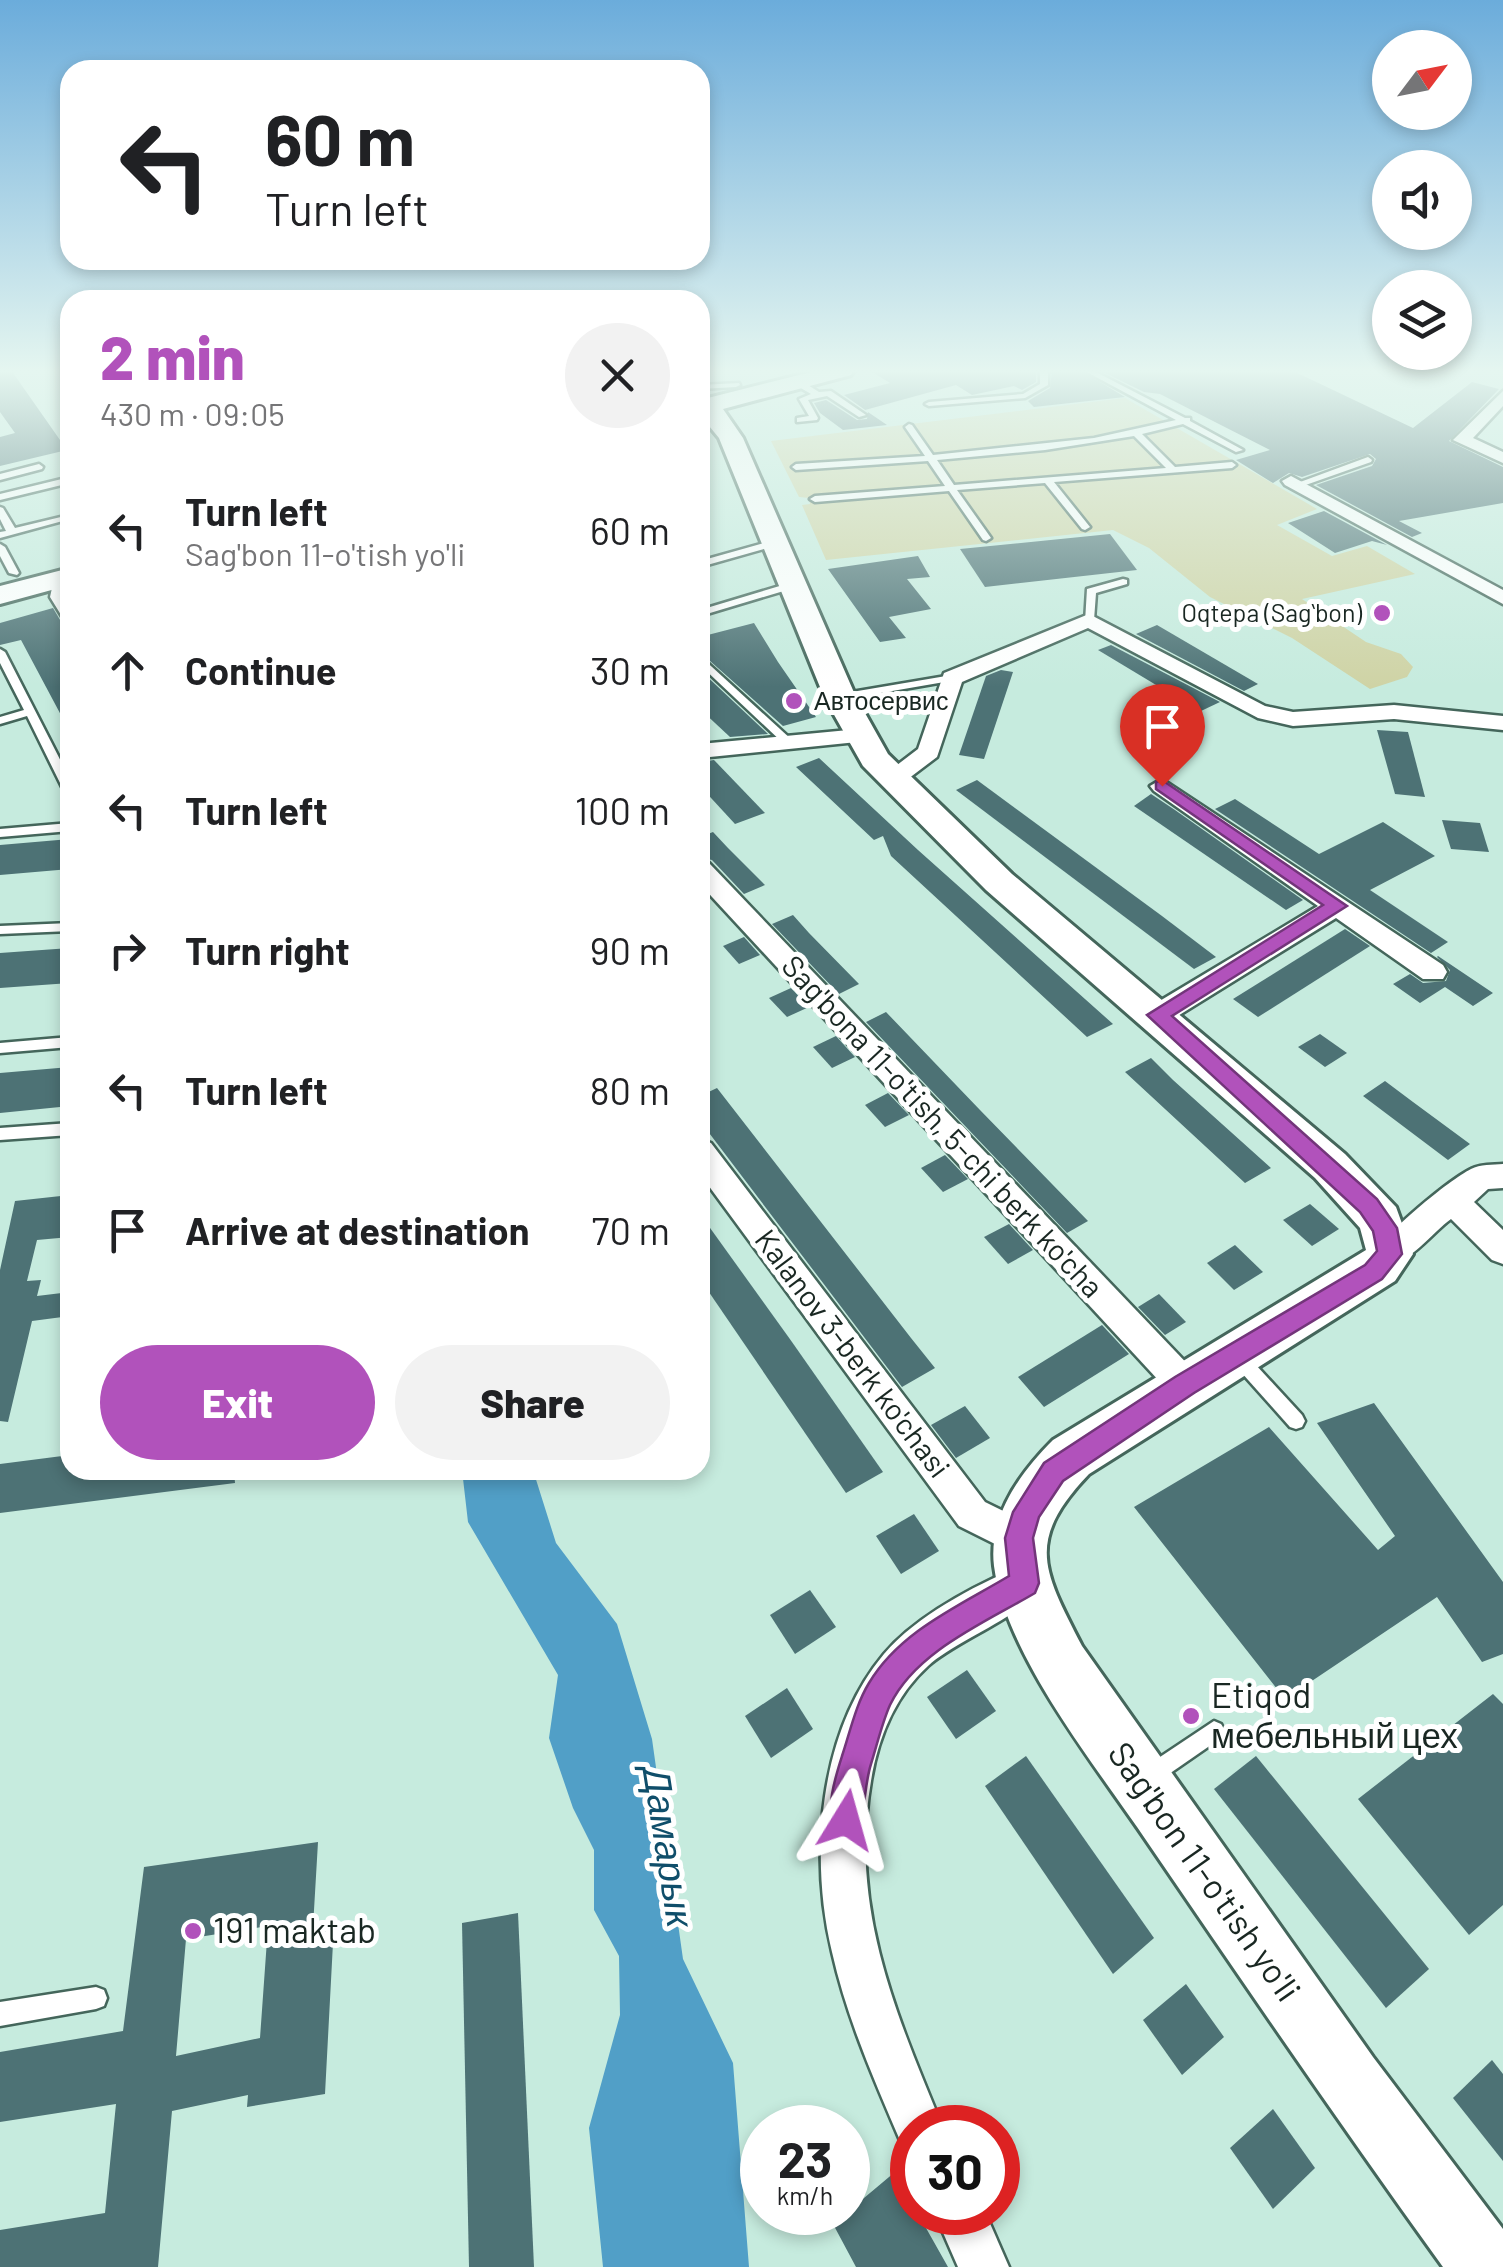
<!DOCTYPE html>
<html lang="en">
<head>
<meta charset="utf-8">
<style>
	body { margin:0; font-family:Barlow,sans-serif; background:#f2f2f2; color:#202124; height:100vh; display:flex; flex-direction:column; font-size:38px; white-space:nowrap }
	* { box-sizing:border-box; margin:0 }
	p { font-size:32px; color:#757577 }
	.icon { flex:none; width:55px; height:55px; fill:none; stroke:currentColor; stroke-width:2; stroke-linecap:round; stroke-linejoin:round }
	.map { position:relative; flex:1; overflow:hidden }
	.details { position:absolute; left:60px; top:290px; width:650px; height:1190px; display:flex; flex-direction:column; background:#fff; border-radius:30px; box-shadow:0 5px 15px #0003 }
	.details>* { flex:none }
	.top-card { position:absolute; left:60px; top:60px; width:650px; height:210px; border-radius:30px; box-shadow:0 5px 15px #0003; background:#fff; color:#202124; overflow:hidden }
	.needle { width:65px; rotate:58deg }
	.buttons { position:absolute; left:1372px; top:30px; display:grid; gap:20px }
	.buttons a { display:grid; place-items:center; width:100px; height:100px; border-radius:50%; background:#fff; box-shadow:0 5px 15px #0003; font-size:50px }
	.speed { position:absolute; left:740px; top:2105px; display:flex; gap:20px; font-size:50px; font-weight:700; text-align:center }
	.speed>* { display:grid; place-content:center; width:130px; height:130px; border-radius:50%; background:#fff; box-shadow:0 5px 15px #0003; line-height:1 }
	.speed small { font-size:25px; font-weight:400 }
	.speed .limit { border:15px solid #d22; background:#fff; color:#111 }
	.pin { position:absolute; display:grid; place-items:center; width:85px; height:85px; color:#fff; margin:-102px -42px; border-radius:50% 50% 50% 0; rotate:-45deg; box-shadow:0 0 10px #0007 }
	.pin .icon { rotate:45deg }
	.me { position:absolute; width:110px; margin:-55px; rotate:8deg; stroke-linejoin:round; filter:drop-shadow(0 0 8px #0008) }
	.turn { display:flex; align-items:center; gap:35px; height:210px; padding:0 40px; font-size:45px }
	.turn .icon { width:130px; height:130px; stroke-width:2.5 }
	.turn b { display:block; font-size:70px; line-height:85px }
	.round { display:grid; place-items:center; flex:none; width:105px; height:105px; border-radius:52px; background:#f2f2f2 }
	.overview { display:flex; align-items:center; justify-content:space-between; height:170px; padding:0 40px }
	h1 { font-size:60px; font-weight:800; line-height:75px; color:#b152bb }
	.button { display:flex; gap:20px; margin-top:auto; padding:20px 40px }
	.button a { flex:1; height:115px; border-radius:60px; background:#b152bb; color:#fff; font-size:40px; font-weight:800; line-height:115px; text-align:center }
	.button a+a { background:#f2f2f2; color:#202124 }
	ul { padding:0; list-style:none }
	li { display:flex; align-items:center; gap:30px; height:140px; padding:0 40px }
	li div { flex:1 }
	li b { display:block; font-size:38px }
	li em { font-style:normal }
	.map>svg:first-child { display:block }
	.green { fill:#cfd3a5 }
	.water { fill:#519fc7 }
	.building { fill:#4d7275; fill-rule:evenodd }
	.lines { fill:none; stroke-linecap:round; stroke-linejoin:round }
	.lane-casing { stroke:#44665b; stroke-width:5 }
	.street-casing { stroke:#44665b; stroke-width:5 }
	.secondary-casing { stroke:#44665b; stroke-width:6 }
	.lane { fill:#fff; fill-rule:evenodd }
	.street { fill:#fff; fill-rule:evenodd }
	.secondary { fill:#fff; fill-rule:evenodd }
	.route { fill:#b152bb; stroke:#73357a; stroke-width:2.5 }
	.poi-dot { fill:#b152bb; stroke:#fff; stroke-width:4 }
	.labels { text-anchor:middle; stroke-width:10; stroke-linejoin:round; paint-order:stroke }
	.far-poi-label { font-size:25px; fill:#192722; stroke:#fff; text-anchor:end }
	.street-label { font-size:30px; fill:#192722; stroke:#fff }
	.near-poi-label { font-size:35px; fill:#192722; stroke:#fff; text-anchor:start }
	.near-street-label { font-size:35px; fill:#192722; stroke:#fff }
	.near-water-label { font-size:38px; font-style:italic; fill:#0f4e6a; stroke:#fff }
</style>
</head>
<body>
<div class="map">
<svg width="1503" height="2267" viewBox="0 0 1503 2267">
	<rect width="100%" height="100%" fill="#c6ebde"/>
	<polygon class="green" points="1125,398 1317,509 1277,525 1332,556 1367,546 1415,574 1302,599 1366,642 1401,654 1413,667 1407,677 1370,689 1292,638 1210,597 1149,548 1113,530 826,560 802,505 810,504 809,498 799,497 771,441"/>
	<polygon class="water" points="462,1470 533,1470 556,1543 617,1624 652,1739 683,1959 733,2063 749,2267 603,2267 589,2128 620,2015 619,1956 594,1910 594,1850 573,1808 549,1738 558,1675 468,1522"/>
	<g class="building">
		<polygon points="0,370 11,370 67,450 0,466 0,437 15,433 0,412"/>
		<polygon points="869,370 1036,370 1036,382 1022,390 1014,386 972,395 956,385 865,410 887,425 843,430 820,413 814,403 826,400 857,420 867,419 868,412 844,395 890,383"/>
		<polygon points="1052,370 1080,370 1125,397 1034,407 1028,401 1050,388"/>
		<polygon points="1099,370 1291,370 1413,428 1472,382 1499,389 1449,441 1503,467 1503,503 1399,521 1422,533 1412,537 1316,485 1372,466 1376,459 1370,454 1302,477 1289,473 1273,483 1236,460 1270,450 1160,394 1144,392"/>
		<polygon points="1324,511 1387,545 1372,541 1335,553 1288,523"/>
		<polygon points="1110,534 1137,570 985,587 960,549"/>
		<polygon points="918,556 930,577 907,579 931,609 889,617 906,638 880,642 828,569"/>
		<polygon points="53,608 63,625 70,627 70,732 21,640 0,645 0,623"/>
		<polygon points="754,623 778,662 816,717 783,726 700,652 700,637"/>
		<polygon points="1157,625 1258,684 1244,691 1136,634"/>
		<polygon points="1111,645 1220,702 1201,711 1191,706 1098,650"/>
		<polygon points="700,670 768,734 730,737 700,709"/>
		<polygon points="1001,670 1013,672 984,759 959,755 986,676"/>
		<polygon points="1377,730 1408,732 1425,797 1395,794"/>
		<polygon points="819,758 918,850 1113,1024 1087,1037 891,856 883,836 874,840 796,767"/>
		<polygon points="714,760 765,813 735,824 700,786 700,762"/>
		<polygon points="977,780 1162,916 1216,957 1194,969 956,790"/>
		<polygon points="1151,794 1175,810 1303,900 1286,910 1134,806"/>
		<polygon points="1235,799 1319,854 1383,822 1435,856 1370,890 1448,942 1431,953 1215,809"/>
		<polygon points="1442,820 1480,823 1489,852 1451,849"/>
		<polygon points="713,832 728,848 765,885 744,894 712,860 703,858 700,837"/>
		<polygon points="70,839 70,869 0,875 0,845"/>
		<polygon points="793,915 809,933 859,984 839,994 772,924"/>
		<polygon points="1345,929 1370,946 1258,1017 1233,999"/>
		<polygon points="744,937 760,955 739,964 723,946"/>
		<polygon points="70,948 70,983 0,988 0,953"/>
		<polygon points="1437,957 1438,956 1493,993 1473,1006 1445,987 1420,1003 1393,984 1410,974 1423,983 1446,981 1450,970"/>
		<polygon points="791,988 809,1007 787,1017 769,998"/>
		<polygon points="886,1012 980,1110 1088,1221 1067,1233 866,1022"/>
		<polygon points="1320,1034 1347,1053 1325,1067 1298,1047"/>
		<polygon points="836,1036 855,1057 832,1068 813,1047"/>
		<polygon points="1151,1058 1173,1080 1271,1168 1245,1183 1125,1072"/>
		<polygon points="70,1067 70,1106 0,1113 0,1073"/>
		<polygon points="1385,1081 1413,1102 1470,1144 1448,1160 1363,1096"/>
		<polygon points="717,1088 911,1338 935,1368 902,1387 700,1121 700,1096"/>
		<polygon points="888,1093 909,1115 885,1127 865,1105"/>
		<polygon points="945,1155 968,1179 943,1192 921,1168"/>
		<polygon points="70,1195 70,1237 37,1240 27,1281 41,1280 37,1296 70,1292 70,1316 32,1321 8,1422 0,1421 0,1270 15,1201"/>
		<polygon points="1310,1204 1339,1229 1312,1246 1283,1220"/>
		<polygon points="700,1214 792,1342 883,1472 846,1493 700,1279"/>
		<polygon points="1009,1224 1033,1250 1008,1264 984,1237"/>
		<polygon points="1235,1245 1263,1272 1234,1290 1207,1263"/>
		<polygon points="1159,1294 1186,1322 1165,1335 1138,1307"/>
		<polygon points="1102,1325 1129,1354 1044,1407 1018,1377"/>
		<polygon points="1374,1403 1503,1582 1503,1654 1482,1662 1437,1597 1285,1699 1134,1507 1269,1427 1378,1550 1395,1536 1317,1423"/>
		<polygon points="965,1406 990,1438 956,1458 931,1425"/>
		<polygon points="70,1455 70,1470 234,1470 235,1483 0,1513 0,1464"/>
		<polygon points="914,1514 939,1551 901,1574 876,1536"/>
		<polygon points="810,1590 836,1627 795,1654 770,1615"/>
		<polygon points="967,1670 996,1711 956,1739 927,1697"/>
		<polygon points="787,1688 813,1729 771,1758 745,1716"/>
		<polygon points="1493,1694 1503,1704 1503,1905 1469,1935 1358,1799"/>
		<polygon points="1026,1756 1154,1938 1113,1974 985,1786"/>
		<polygon points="1256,1756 1429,1969 1386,2008 1214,1789"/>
		<path d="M318 1842 313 1927 334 1924 325 2094 247 2107 248 2095 172 2111 158 2267H0V2230L105 2213 116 2104 0 2122V2052L123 2031 144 1867ZM268 1926 260 2038 176 2056 186 1939Z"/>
		<polygon points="518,1913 534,2267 469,2267 462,1923"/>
		<polygon points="1186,1984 1224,2037 1182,2075 1143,2020"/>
		<polygon points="1492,2060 1503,2074 1503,2161 1453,2098"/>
		<polygon points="1273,2109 1315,2168 1273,2209 1230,2148"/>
		<polygon points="895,2172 912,2204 912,2212 917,2212 948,2267 856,2267 833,2224"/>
	</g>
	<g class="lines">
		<g class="lane-casing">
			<g id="lane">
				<polygon points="1040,370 1048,370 1048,385 1025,398 929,406 925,404 929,402 1023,394 1040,384"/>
				<path d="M1083 370H1092L1185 418H1190V421L1243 450 1236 452 1183 424 1142 434 1175 467 1232 462 1236 465 1232 468 1054 482 1090 527 1085 530 1082 529 1045 483 957 490 991 538 986 541 983 540 949 491 815 502 810 499 815 496 945 486 928 461 796 470 792 467 796 464 925 456 905 427 909 424 912 425 933 455 1094 438 1176 420ZM1134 436 1166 468 954 485 937 460 1045 450Z"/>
				<polygon points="794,380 800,380 819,392 831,391 866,415 859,417 827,396 808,400 818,418 817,420 797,422 797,418 809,416 799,399 811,394 794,384"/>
				<polygon points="739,383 740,385 736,387 700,389 700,385"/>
				<polygon points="1368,457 1372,460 1371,462 1300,487 1292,485"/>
				<polygon points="39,464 43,467 42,469 0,480 0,474"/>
				<polygon points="70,477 70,483 0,500 0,494"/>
				<polygon points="0,507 3,508 15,528 65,516 70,519 0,538 0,532 6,531 0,519"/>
				<polygon points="775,540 780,543 778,545 700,567 700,561"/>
				<polygon points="0,544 5,547 19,573 17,575 9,573 0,556"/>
				<polygon points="59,576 64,579 60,597 70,613 70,624 66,623 50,597 54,579"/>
				<polygon points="1123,579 1127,580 1127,584 1096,593 1094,620 1085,622 1087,589"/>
				<polygon points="793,582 798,585 797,587 700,616 700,610"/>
				<polygon points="0,649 5,652 70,779 70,795 64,791 27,716 0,724 0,717 24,710 0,663"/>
				<polygon points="700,656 792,740 792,744 784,744 700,665"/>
				<polygon points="952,675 956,676 956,680 840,700 834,697 840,694"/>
				<polygon points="70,823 70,831 0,837 0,829"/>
				<polygon points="70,923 70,931 0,934 0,926"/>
				<polygon points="70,1037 70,1047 0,1053 0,1043"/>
				<polygon points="70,1123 70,1135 0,1140 0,1128"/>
				<polygon points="1238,1350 1244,1352 1302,1415 1305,1421 1302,1427 1296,1429 1290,1427 1232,1362 1229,1357 1232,1352"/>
				<polygon points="1214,1721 1221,1724 1224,1731 1221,1738 1156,1783 1149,1786 1142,1783 1139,1776 1142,1769"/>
				<polygon points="96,1987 104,1990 107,1998 104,2006 96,2009 0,2026 0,2002"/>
			</g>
		</g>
		<g class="street-casing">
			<g id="street">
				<polygon points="1503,391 1503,406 1473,438 1503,452 1503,463 1453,440"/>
				<polygon points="1291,476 1503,590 1503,604 1285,485 1282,481"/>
				<polygon points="1089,614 1265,706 1293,712 1394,705 1503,716 1503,730 1394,719 1293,726 1258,718 1088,628 962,682 937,757 900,785 884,785 884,775 918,749 944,673"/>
				<polygon points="859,729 867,731 867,741 700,758 700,744"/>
				<polygon points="1162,779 1443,965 1447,972 1443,979 1423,979 1336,918 1168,1022 1148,1022 1144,1015 1148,1008 1318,906 1154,791 1150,786"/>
				<polygon points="700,861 709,863 1197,1374 1202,1385 1197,1396 1185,1400 1173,1396 700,884"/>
				<polygon points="700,1139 711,1143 985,1502 1032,1525 1038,1538 1032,1551 1019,1556 959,1526 700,1174"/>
				<path d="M1503 1164V1188L1488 1189 1474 1202 1503 1230V1264L1492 1260 1451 1219C1430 1234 1404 1272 1379 1263L1374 1254C1385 1233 1449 1180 1471 1169 1480 1164 1493 1165 1503 1164Z"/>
				<path d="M1025 1564 1039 1570 1044 1583C1031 1613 956 1640 928 1666 895 1696 878 1738 871 1781 849 1907 896 2014 943 2128H912V2149L902 2145C875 2082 847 2019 832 1952 809 1856 819 1732 884 1654 918 1614 978 1584 1025 1564Z"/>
				<polygon points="934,2212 985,2212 1009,2267 958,2267"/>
			</g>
		</g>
		<g class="secondary-casing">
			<g id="secondary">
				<path d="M819 370H854L851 375 723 409 743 438 856 697 888 754 1012 874 1345 1154 1396 1207 1413 1254 1395 1281 1089 1474C1025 1541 1043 1570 1082 1646L1373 2057 1503 2229V2267H1443C1342 2127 1245 1985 1148 1843 1097 1767 1006 1656 994 1566 988 1517 1020 1473 1053 1440L1366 1250 1360 1228 1315 1178 986 890 863 766 824 697 719 438 700 415V400Z"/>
				<polygon points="70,568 70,585 0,604 0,586"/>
			</g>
		</g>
		<use href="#lane" class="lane"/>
		<use href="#street" class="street"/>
		<use href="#secondary" class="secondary"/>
	</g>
	<linearGradient id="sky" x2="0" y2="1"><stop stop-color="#6bacdb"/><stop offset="0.54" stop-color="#e5f6f0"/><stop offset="1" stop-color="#e5f6f0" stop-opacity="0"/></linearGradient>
	<rect width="1503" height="687" fill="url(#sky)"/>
	<path class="route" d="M1162 780 1347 906 1172 1016 1377 1199 1397 1228 1402 1254 1382 1279 1194 1393 1063 1481 1039 1517 1033 1538 1039 1583 1035 1593C986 1622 916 1651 890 1705 882 1723 877 1745 871 1764 864 1786 866 1810 857 1831L846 1836 835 1831C825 1809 835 1778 842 1756 850 1732 856 1704 869 1683 900 1631 959 1606 1009 1576L1005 1538 1013 1512 1044 1463 1175 1377 1365 1265 1377 1251 1373 1231 1360 1212 1147 1015 1323 905 1156 789V782Z"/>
	<g class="poi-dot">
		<circle cx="1382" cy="613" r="10"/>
		<circle cx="794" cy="701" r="10"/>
		<circle cx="1191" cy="1716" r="10"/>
		<circle cx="193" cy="1931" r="10"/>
	</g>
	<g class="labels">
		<g class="far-poi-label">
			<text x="1362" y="622">Oqtepa (Sagʻbon)</text>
			<text x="814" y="710" text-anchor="start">Автосервис</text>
		</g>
		<g class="street-label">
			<text transform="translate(942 1127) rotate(47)" y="10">Sag'bona 11-o'tish, 5-chi berk ko'cha</text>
			<text transform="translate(852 1354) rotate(53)" y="10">Kalanov 3-berk ko'chasi</text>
		</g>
		<g class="near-poi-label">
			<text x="1211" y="1708">Etiqod<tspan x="1211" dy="40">мебельный цех</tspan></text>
			<text x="213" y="1943">191 maktab</text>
		</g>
		<g class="near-street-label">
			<text transform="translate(1204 1872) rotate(55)" y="12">Sag'bon 11-o'tish yo'li</text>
		</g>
		<g class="near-water-label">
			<text transform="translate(668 1847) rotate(81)" y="13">Дамарык</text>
		</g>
	</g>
</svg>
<div class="buttons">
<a><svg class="needle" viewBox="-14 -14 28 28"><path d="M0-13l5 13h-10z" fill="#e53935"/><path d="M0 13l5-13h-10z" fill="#757577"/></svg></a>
<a><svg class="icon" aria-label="sound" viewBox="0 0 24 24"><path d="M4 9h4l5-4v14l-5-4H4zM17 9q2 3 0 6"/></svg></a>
<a><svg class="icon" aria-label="layers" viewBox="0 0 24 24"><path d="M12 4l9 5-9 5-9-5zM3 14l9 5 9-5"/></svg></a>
</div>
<div class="speed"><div>23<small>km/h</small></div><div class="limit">30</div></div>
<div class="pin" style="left:1162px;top:786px;background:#d93025"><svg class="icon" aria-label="arrive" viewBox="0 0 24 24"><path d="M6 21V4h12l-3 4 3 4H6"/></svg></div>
<svg class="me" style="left:846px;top:1820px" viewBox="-20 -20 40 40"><path d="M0-17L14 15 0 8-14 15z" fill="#b152bb" stroke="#fff" stroke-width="4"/></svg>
<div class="top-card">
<div class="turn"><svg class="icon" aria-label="left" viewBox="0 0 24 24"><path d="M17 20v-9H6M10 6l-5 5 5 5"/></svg><div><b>60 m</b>Turn left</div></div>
</div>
<section class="details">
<div class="overview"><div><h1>2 min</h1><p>430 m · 09:05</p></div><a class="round"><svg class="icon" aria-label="close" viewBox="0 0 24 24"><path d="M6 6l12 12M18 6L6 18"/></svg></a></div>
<ul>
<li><svg class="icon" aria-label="left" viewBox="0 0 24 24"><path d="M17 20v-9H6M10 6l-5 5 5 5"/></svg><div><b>Turn left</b><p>Sag'bon 11-o'tish yo'li</p></div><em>60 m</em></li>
<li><svg class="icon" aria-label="ahead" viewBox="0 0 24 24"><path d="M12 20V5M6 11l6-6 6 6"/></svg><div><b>Continue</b></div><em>30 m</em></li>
<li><svg class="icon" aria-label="left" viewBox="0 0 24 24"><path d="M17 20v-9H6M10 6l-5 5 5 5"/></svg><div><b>Turn left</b></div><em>100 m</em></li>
<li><svg class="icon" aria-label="right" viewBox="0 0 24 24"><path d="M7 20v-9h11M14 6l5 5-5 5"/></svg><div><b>Turn right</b></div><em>90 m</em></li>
<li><svg class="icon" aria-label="left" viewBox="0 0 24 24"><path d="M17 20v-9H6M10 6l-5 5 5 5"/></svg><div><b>Turn left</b></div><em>80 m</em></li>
<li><svg class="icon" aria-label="arrive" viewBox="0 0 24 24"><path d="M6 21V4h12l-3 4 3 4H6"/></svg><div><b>Arrive at destination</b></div><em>70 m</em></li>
</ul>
<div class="button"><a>Exit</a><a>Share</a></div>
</section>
</div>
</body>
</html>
